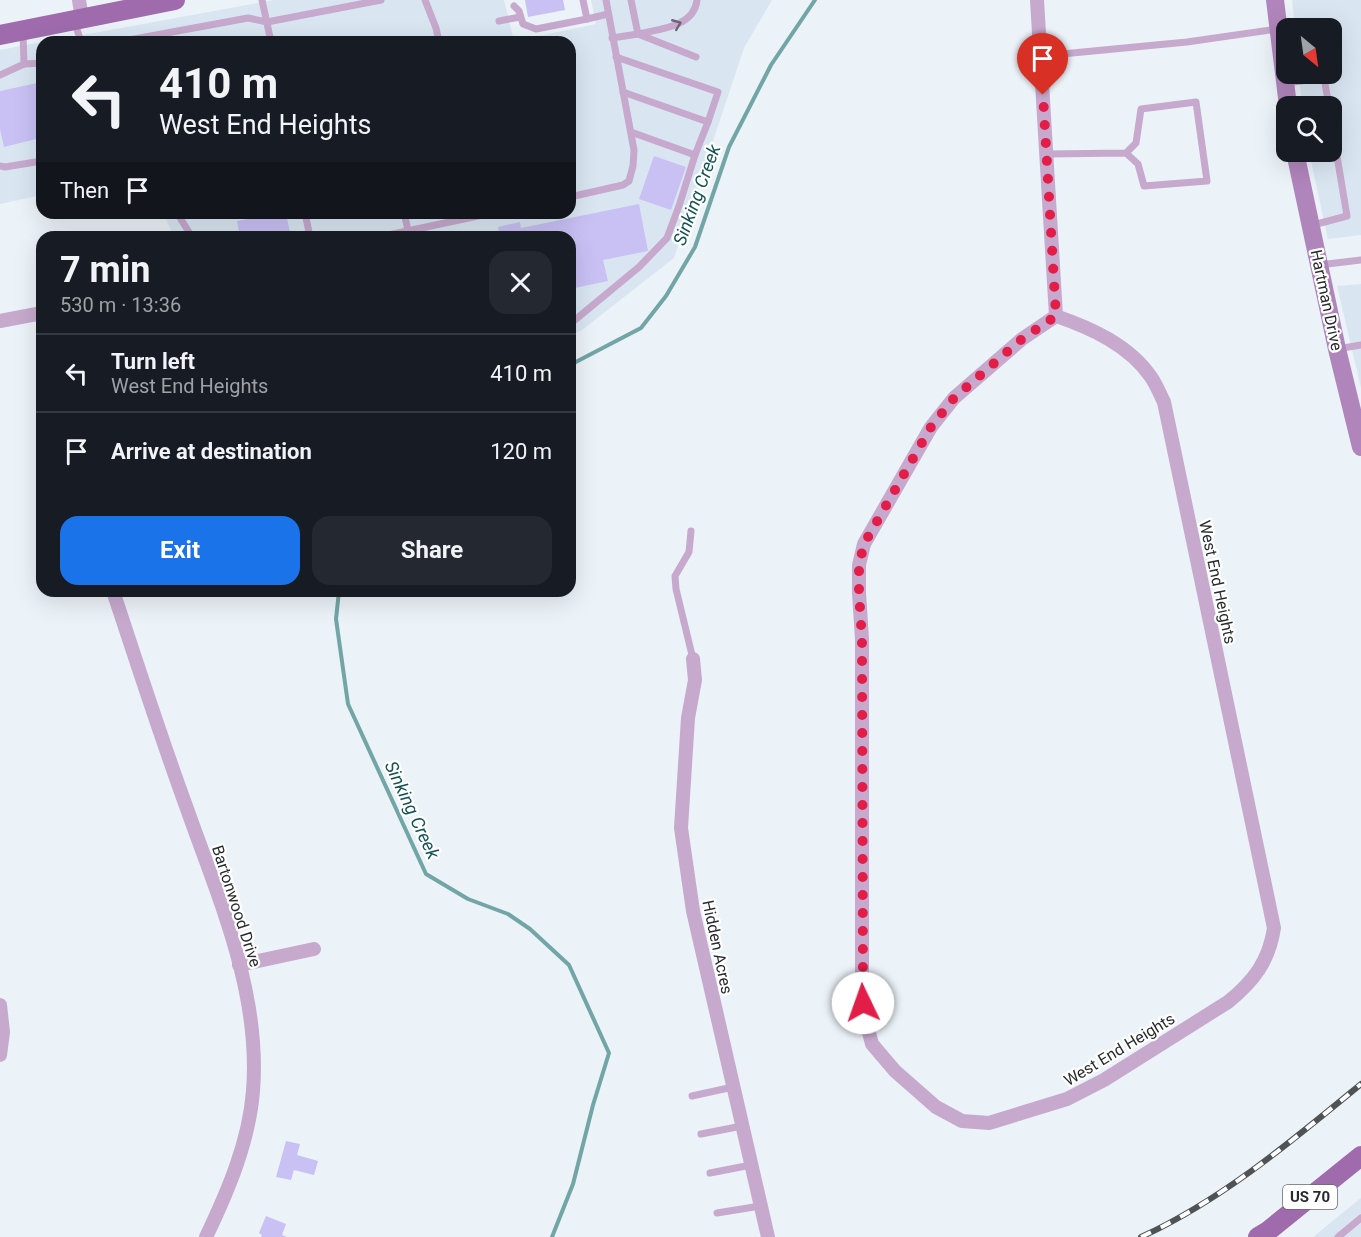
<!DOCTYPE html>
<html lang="en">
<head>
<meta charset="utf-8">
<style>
	body { margin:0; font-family:Roboto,sans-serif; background:#242831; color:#f1f3f6; height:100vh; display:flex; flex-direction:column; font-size:22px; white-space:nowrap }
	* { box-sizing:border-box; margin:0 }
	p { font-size:20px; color:#9ea1a6 }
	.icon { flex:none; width:33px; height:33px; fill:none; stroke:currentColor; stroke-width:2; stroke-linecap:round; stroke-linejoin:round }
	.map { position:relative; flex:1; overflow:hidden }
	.drawer { position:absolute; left:36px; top:231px; width:540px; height:366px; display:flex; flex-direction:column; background:#171b24; border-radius:18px; box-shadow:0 6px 24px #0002 }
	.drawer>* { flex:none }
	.hud { position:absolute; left:36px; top:36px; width:540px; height:183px; border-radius:18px; box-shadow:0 6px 24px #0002; background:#171b24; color:#f1f3f6; overflow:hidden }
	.needle { width:39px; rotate:151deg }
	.controls { position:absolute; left:1276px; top:18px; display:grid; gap:12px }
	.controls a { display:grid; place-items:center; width:66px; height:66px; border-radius:12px; background:#171b24; box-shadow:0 6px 24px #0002; font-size:30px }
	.pin { position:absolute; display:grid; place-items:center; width:51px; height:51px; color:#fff; margin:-62px -26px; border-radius:50% 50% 50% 0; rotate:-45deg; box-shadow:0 0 6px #0007 }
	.pin .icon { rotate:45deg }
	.me { position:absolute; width:66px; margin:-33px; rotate:357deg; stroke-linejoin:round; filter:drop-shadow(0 0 4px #0008) }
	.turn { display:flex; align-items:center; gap:21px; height:126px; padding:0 24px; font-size:27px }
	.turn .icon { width:78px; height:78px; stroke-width:2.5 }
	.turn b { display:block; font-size:42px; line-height:51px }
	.then { display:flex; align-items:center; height:57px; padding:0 24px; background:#0003; gap:12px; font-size:22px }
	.round { display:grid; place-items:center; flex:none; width:63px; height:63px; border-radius:18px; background:#242831 }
	.head { display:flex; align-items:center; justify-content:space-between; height:102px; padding:0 24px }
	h1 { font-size:36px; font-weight:700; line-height:45px }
	.cta { display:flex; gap:12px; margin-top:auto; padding:12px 24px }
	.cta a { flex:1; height:69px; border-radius:18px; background:#1a73e8; color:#fff; font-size:24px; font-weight:700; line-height:69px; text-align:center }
	.cta a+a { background:#242831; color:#f1f3f6 }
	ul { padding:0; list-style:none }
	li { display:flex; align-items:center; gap:18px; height:78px; padding:0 24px; border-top:2px solid #363941 }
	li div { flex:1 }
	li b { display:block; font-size:22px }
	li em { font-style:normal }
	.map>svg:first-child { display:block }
	.built { fill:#d9e6f2 }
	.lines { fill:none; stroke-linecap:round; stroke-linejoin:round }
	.stream { stroke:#72a5a6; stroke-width:4 }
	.building { fill:#c9c0f4 }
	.lane { stroke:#c6a9cd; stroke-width:7 }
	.street { stroke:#c6a9cd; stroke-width:14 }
	.secondary { stroke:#b085bb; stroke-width:18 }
	.primary { stroke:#9f6bad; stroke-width:20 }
	.rail-casing { stroke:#505356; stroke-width:6 }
	.rail { stroke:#fff; stroke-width:4; stroke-dasharray:11; stroke-linecap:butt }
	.oneway { stroke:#6f6374 }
	.route { stroke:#e11d48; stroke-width:10; stroke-dasharray:0 18 }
	.labels { text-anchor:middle; stroke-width:4.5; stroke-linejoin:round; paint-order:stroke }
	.shield { fill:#fff; stroke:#686a6b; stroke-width:1.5 }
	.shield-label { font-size:15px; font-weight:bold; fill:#282a2c }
	.street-label { font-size:16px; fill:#282a2c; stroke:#fff }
	.water-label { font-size:18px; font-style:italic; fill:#125354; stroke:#fff }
</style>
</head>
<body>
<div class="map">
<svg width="1361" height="1237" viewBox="0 0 1361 1237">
	<rect width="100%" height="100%" fill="#ebf2f8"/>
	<g class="built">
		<polygon points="274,0 504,0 514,41 596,24 591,0 772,0 744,48 674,258 582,330 570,336 570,237 174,237 163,213 570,213 570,42 45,42"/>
		<polygon points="1292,0 1361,0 1361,235 1328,239 1309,152 1332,152 1332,106 1302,106 1299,74 1332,74 1332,28 1295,28"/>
		<polygon points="42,42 42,195 0,204 0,50"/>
		<polygon points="1361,284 1361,388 1337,286"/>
		<polygon points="1361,1198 1361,1237 1313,1237"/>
	</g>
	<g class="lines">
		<g class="stream">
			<polyline points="570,365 641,328 666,296 695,247 729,147 771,65 815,0"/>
			<polyline points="339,591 336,619 348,704 426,874 468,899 508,914 530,929 569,965 609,1053 593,1105 573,1184 552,1237"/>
		</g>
	</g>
	<g class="building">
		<polygon points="525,0 563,0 565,10 528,17"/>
		<polygon points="42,82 42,142 40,138 4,147 0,129 0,91"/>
		<polygon points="654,156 686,167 671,210 639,199"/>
		<polygon points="639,204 648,251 603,260 608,281 570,289 570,237 485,237 499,233 498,227 520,222 521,228"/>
		<polygon points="258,213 286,213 291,237 240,237 237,221 259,217"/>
		<polygon points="286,1141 300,1144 297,1155 318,1161 314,1175 294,1170 291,1180 276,1177"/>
		<polygon points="266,1216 286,1224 282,1235 287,1237 261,1237 262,1235 259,1233"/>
	</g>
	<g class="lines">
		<g class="lane">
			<polyline points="262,0 271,42"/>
			<polyline points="425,0 436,28 439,42"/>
			<path d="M631 0 638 34C660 29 694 27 697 0"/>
			<polyline points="514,6 519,11 523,24 536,29 587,19 583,0"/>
			<polyline points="587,19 608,14"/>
			<polyline points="499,21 520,17"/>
			<polyline points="75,23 81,42"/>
			<polyline points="23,33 24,64"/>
			<polyline points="612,38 638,34 696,57"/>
			<polyline points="118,42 248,18 267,22 381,0"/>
			<polyline points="1041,56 1187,42 1277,29"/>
			<polyline points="616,57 718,92 708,122"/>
			<polyline points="0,75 24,64 42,63"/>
			<polyline points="1286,83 1324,78 1329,106"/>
			<polyline points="623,92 708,122 695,155 631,132"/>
			<polyline points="1047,154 1126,153 1138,164 1144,186 1207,181 1196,102 1141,109 1136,143 1126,153"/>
			<polyline points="0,166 5,167 42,161"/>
			<polyline points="570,197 623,185 629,181 633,166 634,150 606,0"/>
			<polyline points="177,213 192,237"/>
			<polyline points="305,213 310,237"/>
			<polyline points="404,213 408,230"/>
			<polyline points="1313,225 1347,216 1332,126"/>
			<polyline points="379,237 492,213"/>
			<polyline points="1319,265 1361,260"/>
			<polyline points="570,324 639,267 667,238 679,206 695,155"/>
			<polyline points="1337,349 1361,345"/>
			<polyline points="691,531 689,552 675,576 676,589 693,659"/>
			<polyline points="692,1096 733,1087"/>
			<polyline points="701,1134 742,1126"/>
			<polyline points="710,1173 751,1165"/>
			<polyline points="717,1213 760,1206"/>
			<polyline points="1338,1237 1361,1218"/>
		</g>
		<g class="street">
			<polyline points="79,0 82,19"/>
			<polyline points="1037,0 1056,316"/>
			<path d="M1056 316C1091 328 1129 345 1151 377 1156 384 1160 394 1164 402L1274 928C1269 961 1254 981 1228 1002L1104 1080 1067 1099 989 1123 962 1121 936 1107 895 1071 872 1044 865 1017 862 989V639L859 593V565L864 544 931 427 954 398 1022 339Z"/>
			<polyline points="0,321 42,313"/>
			<path d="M113 591C137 663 160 735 186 806 218 897 261 992 253 1091 249 1142 228 1191 206 1237"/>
			<polyline points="693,659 695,680 688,718 681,828 693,911 768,1237"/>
			<polyline points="239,965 314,949"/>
			<polyline points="0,1005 3,1032 0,1055"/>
		</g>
		<g class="secondary">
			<polyline points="1275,0 1288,106"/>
			<polyline points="1295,152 1337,349 1361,447"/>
		</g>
		<g class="primary">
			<polyline points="0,35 175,0"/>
			<polyline points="1258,1237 1268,1231 1361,1156"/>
		</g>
		<g class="rail-casing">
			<path id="rail" d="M1141 1237C1222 1200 1293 1140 1361 1084"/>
		</g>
		<use href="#rail" class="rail"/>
	</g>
	<defs><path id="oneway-chevron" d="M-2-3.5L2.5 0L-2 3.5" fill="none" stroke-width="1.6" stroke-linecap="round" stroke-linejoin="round" transform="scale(1.5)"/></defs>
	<use class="oneway" href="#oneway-chevron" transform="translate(677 24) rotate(-22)"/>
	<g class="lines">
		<polyline class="route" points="863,1003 862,639 859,593 859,565 864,544 931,427 954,398 1022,339 1056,316 1043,95"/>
	</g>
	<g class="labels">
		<rect class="shield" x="1283" y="1185" width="54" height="24" rx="4.5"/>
		<g class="shield-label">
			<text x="1310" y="1202">US 70</text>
		</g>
		<g class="street-label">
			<text transform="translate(1327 300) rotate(78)" y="6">Hartman Drive</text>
			<text transform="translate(1218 582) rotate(78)" y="6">West End Heights</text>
			<text transform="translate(237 906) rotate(72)" y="6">Bartonwood Drive</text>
			<text transform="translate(718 947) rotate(78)" y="6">Hidden Acres</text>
			<text transform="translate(1119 1049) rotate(-31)" y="6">West End Heights</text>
		</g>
		<g class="water-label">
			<text transform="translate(697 195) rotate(-70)" y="6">Sinking Creek</text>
			<text transform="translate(412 810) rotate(65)" y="6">Sinking Creek</text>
		</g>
	</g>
</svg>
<div class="controls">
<a><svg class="needle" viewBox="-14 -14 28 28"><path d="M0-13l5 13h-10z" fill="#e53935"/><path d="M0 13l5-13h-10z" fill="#9ea1a6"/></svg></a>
<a><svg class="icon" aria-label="search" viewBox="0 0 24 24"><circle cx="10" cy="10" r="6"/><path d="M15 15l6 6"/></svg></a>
</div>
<div class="pin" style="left:1043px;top:95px;background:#d93025"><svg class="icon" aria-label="arrive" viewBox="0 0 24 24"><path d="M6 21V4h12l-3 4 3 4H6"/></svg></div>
<svg class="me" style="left:863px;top:1003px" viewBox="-20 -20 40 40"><circle r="19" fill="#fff"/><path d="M0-13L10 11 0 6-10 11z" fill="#e11d48"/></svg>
<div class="hud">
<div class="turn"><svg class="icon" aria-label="left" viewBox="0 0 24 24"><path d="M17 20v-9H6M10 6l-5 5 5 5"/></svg><div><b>410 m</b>West End Heights</div></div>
<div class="then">Then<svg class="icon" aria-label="arrive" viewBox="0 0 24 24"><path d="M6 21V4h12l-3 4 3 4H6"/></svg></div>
</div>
<section class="drawer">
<div class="head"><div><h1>7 min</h1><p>530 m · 13:36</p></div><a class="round"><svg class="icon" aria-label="close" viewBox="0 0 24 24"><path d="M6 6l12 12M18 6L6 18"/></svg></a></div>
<ul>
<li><svg class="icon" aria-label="left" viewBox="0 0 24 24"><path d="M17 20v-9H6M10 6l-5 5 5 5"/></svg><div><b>Turn left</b><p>West End Heights</p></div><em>410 m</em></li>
<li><svg class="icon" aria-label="arrive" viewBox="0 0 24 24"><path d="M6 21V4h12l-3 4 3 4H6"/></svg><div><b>Arrive at destination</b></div><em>120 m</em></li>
</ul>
<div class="cta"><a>Exit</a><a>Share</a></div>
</section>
</div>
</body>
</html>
